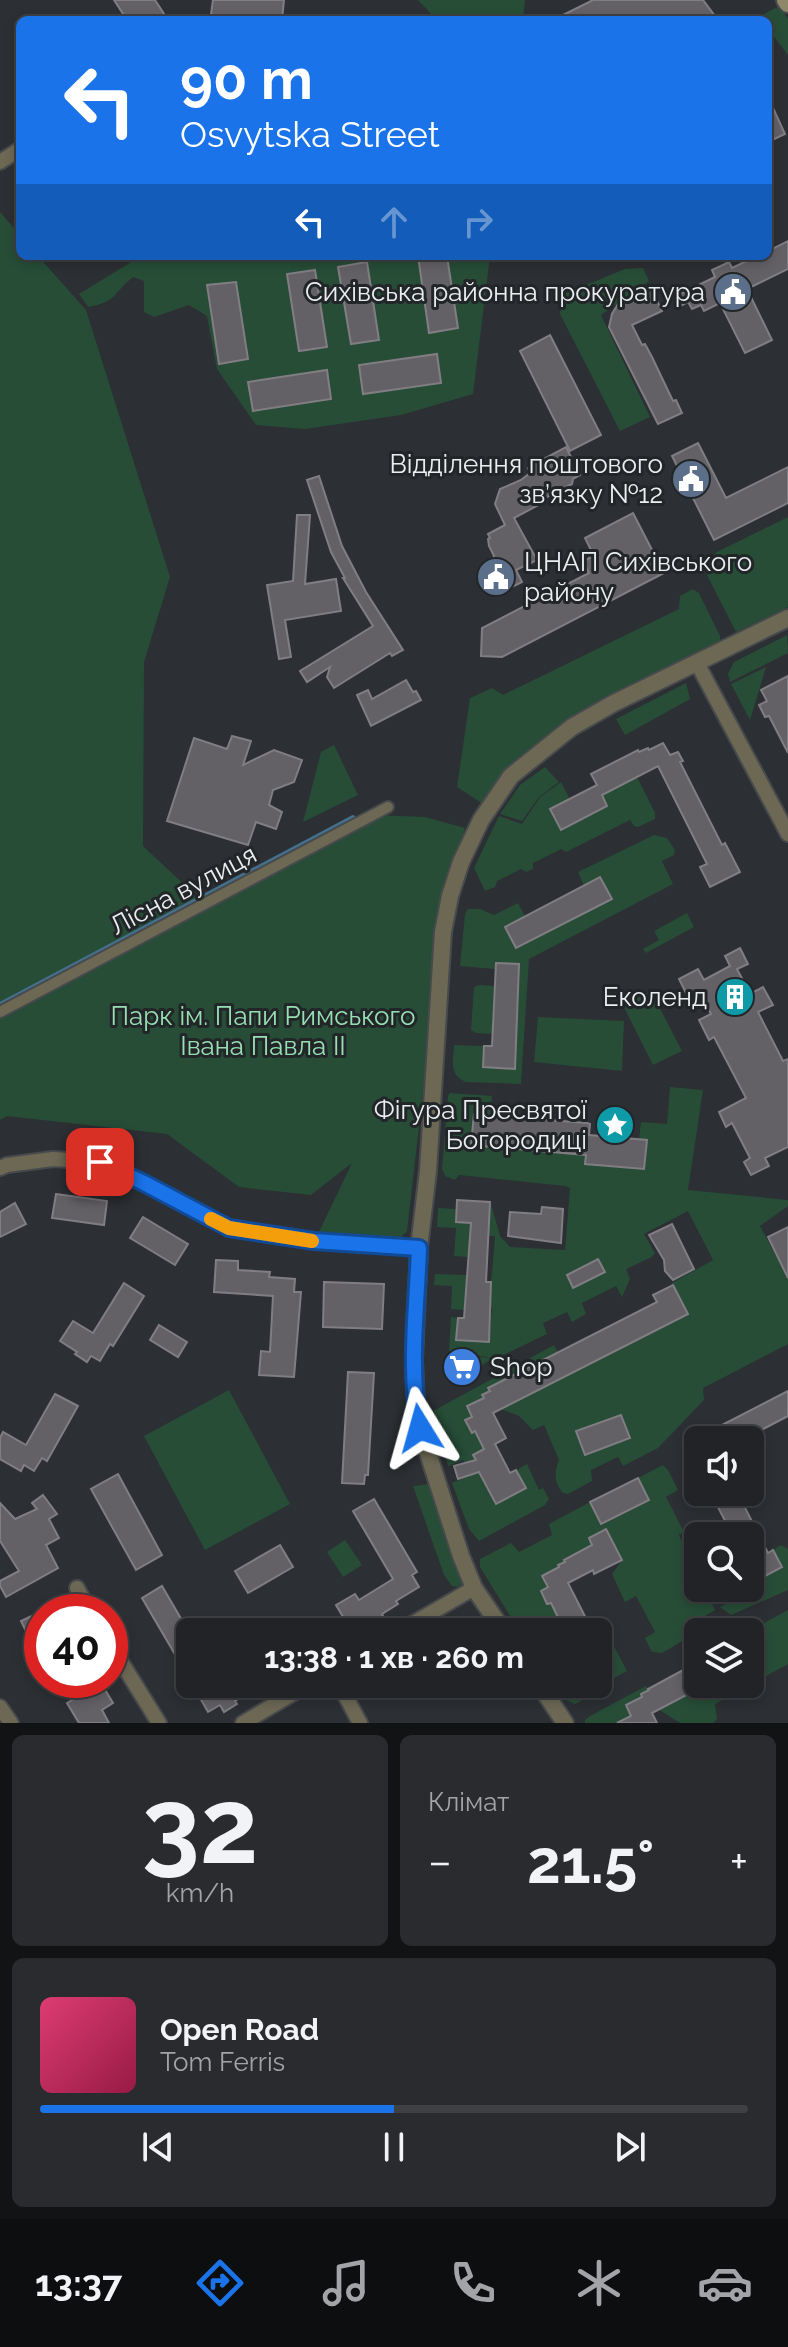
<!DOCTYPE html>
<html lang="uk">
<meta charset="utf-8">
<style>
:root{--surface:#212326;--page:#292b2e;--text:#f1f3f6;--muted:#a2a4a7;--line:#3e4043;--accent:#1a73e8}
body{margin:0;font-family:Raleway,sans-serif;background:var(--page);color:var(--text);height:100vh;display:flex;flex-direction:column;font-size:30px;white-space:nowrap}
*{box-sizing:border-box;margin:0}
p{font-size:26px;color:var(--muted)}
.icon{flex:none;width:44px;height:44px;fill:none;stroke:currentColor;stroke-width:2;stroke-linecap:round;stroke-linejoin:round}
.map{position:relative;height:1723px;overflow:hidden}
.sheet{display:flex;flex-direction:column;gap:12px;padding:12px;background:#121315;flex:1}
.sheet>*{flex:none}
.hud{position:absolute;left:16px;top:16px;width:756px;height:244px;border-radius:12px;box-shadow:0 4px 12px #0003,0 0 0 2px var(--line);background:#1a73e8;color:#fff;overflow:hidden}
.fabs{position:absolute;left:684px;top:1426px;display:grid;gap:16px}
.fabs a{display:grid;place-items:center;width:80px;height:80px;border-radius:12px;background:var(--surface);box-shadow:0 4px 12px #0003,0 0 0 2px var(--line);font-size:40px}
.speed{position:absolute;left:24px;top:1594px;display:flex;gap:16px;font-size:40px;font-weight:700;text-align:center}
.speed>*{display:grid;place-content:center;width:104px;height:104px;border-radius:50%;background:var(--surface);box-shadow:0 4px 12px #0003,0 0 0 2px var(--line);line-height:1}
.speed .limit{border:12px solid #d22;background:#fff;color:#111}
.pin{position:absolute;display:grid;place-items:center;width:68px;height:68px;color:#fff;margin:-34px;border-radius:16px;box-shadow:0 4px 12px #0006}
.me{position:absolute;width:88px;margin:-44px;rotate:352deg;stroke-linejoin:round;filter:drop-shadow(0 0 6px #0008)}
.turn{display:flex;align-items:center;gap:28px;height:168px;padding:0 32px;font-size:36px}
.turn .icon{width:104px;height:104px;stroke-width:2.5}
.turn b{display:block;font-size:56px;line-height:68px}
.lanes{display:flex;align-items:center;height:76px;padding:0 32px;background:#0003;justify-content:center;gap:40px;direction:ltr}
.lanes .off{opacity:.35}
.big{font-size:60px;font-weight:700;line-height:1.1}
.sheet .tile{flex:1;display:flex;flex-direction:column;justify-content:center;gap:12px;min-width:0;padding:0 28px;border-radius:12px;background:var(--page)}
.sheet .dial{align-items:center;gap:0}
.dial b{font-size:104px;line-height:1}
.song{display:flex;align-items:center;gap:24px}
.cover{width:96px;height:96px;border-radius:12px;background:linear-gradient(135deg,hsl(340 70% 55%),hsl(340 70% 35%))}
.played{height:8px;border-radius:4px;background:linear-gradient(90deg,var(--accent) 50%,var(--line) 50%)}
.keys{display:flex;justify-content:space-around;direction:ltr}
.heat{display:flex;justify-content:space-between;align-items:center;font-size:44px;direction:ltr}
.sheet .tiles{flex:1;display:grid;gap:12px;grid-template-columns:1fr 1fr}
.tile:last-child{grid-column:span 2}
.trip{position:absolute;left:176px;top:1618px;width:436px;height:80px;border-radius:12px;background:var(--surface);box-shadow:0 4px 12px #0003,0 0 0 2px var(--line);font-weight:700;line-height:80px;text-align:center}
.dock{display:flex;height:128px;justify-content:space-around;align-items:center;background:#0d0e0f;color:var(--muted)}
.dock .icon{width:56px;height:56px}
.dock .on{color:var(--accent)}
.dock b{font-size:36px;color:var(--text)}
.map>svg:first-child{display:block}
.green{fill:#274d37}
.lines{fill:none;stroke-linecap:round;stroke-linejoin:round}
.stream{stroke:#446f8d;stroke-width:4}
.building{fill:#636166;stroke:#807d83;stroke-width:2}
.pedestrian-casing{stroke:#474a4d;stroke-width:14}
.minor-casing{stroke:#474a4d;stroke-width:18}
.tertiary-casing{stroke:#474a4d;stroke-width:20}
.secondary-casing{stroke:#474a4d;stroke-width:22}
.pedestrian{stroke:#6c6854;stroke-width:10}
.minor{stroke:#6c6854;stroke-width:14}
.tertiary{stroke:#6c6854;stroke-width:16}
.secondary{stroke:#8f8868;stroke-width:18}
.route-casing{stroke:#114b97;stroke-width:20}
.route{stroke:#1a73e8;stroke-width:14}
.slow{stroke:#f59e0b;stroke-width:14}
.labels{text-anchor:middle;dominant-baseline:central;stroke-width:6;stroke-linejoin:round;paint-order:stroke}
.poi-label{font-size:26px;fill:#ebeef0;stroke:#222629;text-anchor:end}
.street-label{font-size:26px;fill:#ebeef0;stroke:#222629}
.park-label{font-size:26px;fill:#95dfb1;stroke:#222629}
</style>
<div class="map">
<svg width="788" height="1723" viewBox="0 0 788 1723">
<rect width="100%" height="100%" fill="#2c2f33"/>
<g class="green">
<polygon points="418,0 525,0 523,20 437,20"/>
<polygon points="779,6 788,19 788,55 768,29 768,20 761,20 759,17"/>
<polygon points="0,212 20,235 20,256 38,256 86,310 170,577 144,662 143,846 206,905 377,815 425,817 465,828 445,901 407,1231 397,1241 318,1234 352,1163 311,1195 239,1187 167,1134 7,1116 0,1120"/>
<path d="M141 256H490L473 394 401 415 305 429 256 425 217 369 207 316 189 305 154 317 144 312V281L133 277C113 293 117 302 88 307L79 294Z"/>
<polygon points="643,268 649,281 601,315 650,417 620,431 560,314 564,294 625,269"/>
<polygon points="788,517 788,607 736,632 707,575 722,568 715,553"/>
<polygon points="693,589 699,593 720,636 720,642 718,646 611,698 483,804 457,787 470,698 492,688 503,695 679,609 680,596"/>
<polygon points="787,635 788,653 730,682 728,674 734,662"/>
<polygon points="766,667 750,720 731,684"/>
<polygon points="686,683 690,699 625,735 616,719"/>
<polygon points="334,745 358,795 303,822 321,752"/>
<polygon points="545,767 559,782 539,797 522,821 500,814 520,785"/>
<polygon points="637,777 655,813 655,819 638,827 634,826 630,820 566,852 561,849 533,863 533,869 526,872 521,869 497,881 495,887 485,891 474,868 499,816 522,824 540,797 561,782 570,799 550,809 561,830 607,807 602,795"/>
<path d="M654 835 667 838 675 850 674 855 662 861 673 884 529 959 521 1084 466 1082C449 1075 453 1062 454 1045L484 1046 483 1067 515 1068 519 964 496 963 495 969 460 966 465 914 468 909H480L494 915 518 903 525 916 505 927 517 948 611 899 600 878 584 886 578 872Z"/>
<polygon points="687,913 694,927 646,953 643,949 659,940 654,931"/>
<polygon points="480,985 494,986 492,1034 476,1033 471,1030 474,987"/>
<polygon points="651,991 682,1051 653,1065 623,1005"/>
<polygon points="538,1017 624,1021 622,1071 534,1062"/>
<path d="M670 1087 703 1090 688 1190 788 1200V1206L760 1226 788 1278V1344L703 1388 704 1400 658 1448 623 1466 618 1457 591 1470 592 1481 568 1494 563 1493C554 1484 554 1471 559 1460L544 1425 533 1430 519 1416 501 1409 687 1314 672 1283 713 1260 688 1211 644 1234 655 1253 652 1257 626 1269 630 1279 622 1297 616 1286 582 1303 586 1314 572 1322 567 1312 543 1323 547 1334 497 1358H494L467 1374 468 1361 477 1357 492 1358 449 1351 451 1317 458 1318 456 1340 489 1342 492 1308 489 1307 495 1236 470 1235 468 1257 454 1256 456 1228 437 1227 438 1208 456 1209V1222L488 1224 490 1200 500 1236 510 1247 565 1250 570 1188 565 1186 459 1175 455 1180 445 1176 442 1169 448 1096 450 1093 492 1096 491 1115 474 1114 471 1144 586 1155 585 1163 644 1169 647 1141 639 1140 641 1122 667 1124Z"/>
<polygon points="435,1274 467,1275 465,1310 451,1309 452,1286 434,1285"/>
<polygon points="554,1345 558,1352 489,1388 490,1391 483,1395 484,1398 467,1406 471,1417 465,1420 472,1433 475,1432 484,1449 473,1455 495,1504 526,1488 517,1470 527,1464 539,1490 543,1488 549,1499 545,1505 479,1541 469,1529 452,1483 469,1476 463,1460 448,1466 433,1411"/>
<polygon points="229,1390 290,1504 205,1550 144,1436"/>
<polygon points="663,1465 668,1470 678,1490 666,1497 684,1532 679,1535 698,1575 698,1588 704,1588 715,1610 685,1628 686,1639 662,1653 652,1652 645,1638 655,1632 636,1596 625,1602 612,1574 622,1560 592,1545 564,1559 565,1562 559,1565 559,1567 542,1576 548,1587 541,1591 547,1604 551,1603 565,1632 520,1632 480,1567 480,1559 511,1543 519,1552 552,1535 549,1524 590,1502 602,1524 608,1521 607,1517 618,1511 621,1515 632,1509 631,1505 649,1499 638,1478"/>
<path d="M430 1484 464 1578C462 1585 460 1588 452 1586L444 1575 413 1486Z"/>
<polygon points="345,1540 362,1565 343,1577 327,1552"/>
<polygon points="781,1545 788,1549 788,1590 731,1615 720,1607 741,1597 738,1588 750,1588 750,1574 754,1582 782,1568 773,1550"/>
<polygon points="788,1610 788,1664 715,1704 717,1719 713,1723 680,1723 658,1709 708,1684 750,1684 750,1662 753,1660 750,1654 750,1632 747,1632"/>
<polygon points="606,1631 627,1671 579,1697 581,1701 575,1704 563,1699 553,1684 598,1684 598,1660 612,1653 602,1633"/>
<polygon points="646,1686 649,1690 642,1697 626,1705 631,1716 625,1719 627,1723 585,1723 585,1720 590,1716"/>
</g>
<g class="lines">
<polyline class="stream" points="0,1004 353,817"/>
</g>
<g class="building">
<polygon points="114,0 155,0 168,20 127,20"/>
<polygon points="213,0 284,0 282,20 214,20 214,15 211,14"/>
<polygon points="593,0 703,0 718,20 553,20"/>
<polygon points="768,97 785,134 768,142"/>
<polygon points="788,241 788,269 747,289 772,340 745,353 720,303 704,311 701,305 692,309 688,302 680,306 676,296 715,277 712,270 729,262 732,268 757,256 768,256 768,251"/>
<polygon points="418,256 447,256 458,328 429,333"/>
<polygon points="367,262 379,340 351,344 338,267"/>
<polygon points="315,270 327,347 299,351 287,274"/>
<polygon points="236,282 248,359 219,364 207,285"/>
<polygon points="651,288 662,311 632,325 642,345 645,344 652,357 673,401 676,400 682,413 658,424 609,327 612,314 618,304"/>
<polygon points="550,335 601,435 570,451 520,351"/>
<polygon points="437,354 441,383 363,394 359,365"/>
<polygon points="327,370 331,399 253,411 248,382"/>
<polygon points="698,443 726,498 788,467 788,503 714,540 672,456"/>
<polygon points="566,447 580,475 573,479 572,484 545,498 546,501 514,518 537,560 516,570 522,582 498,594 488,575 494,556 489,546 488,539 490,538 488,534 505,525 495,504 500,489 521,480 530,473 528,468 532,465"/>
<polygon points="319,476 342,546 366,592 403,650 392,656 390,653 334,688 327,677 330,667 307,682 300,671 373,626 343,578 345,578 331,552 307,480"/>
<polygon points="633,513 664,573 502,657 481,656 482,628 589,573 583,561 590,558 587,552 591,550 585,538"/>
<polygon points="297,515 310,515 305,584 336,579 341,611 285,620 291,657 279,659 267,585 293,581"/>
<polygon points="788,676 788,753 769,716 765,717 759,705 767,701 761,690"/>
<polygon points="406,680 413,692 416,691 421,700 371,726 357,695 368,690 372,699"/>
<polygon points="232,736 251,741 243,765 274,750 302,760 294,782 273,790 269,805 282,812 276,829 256,822 248,845 167,821 194,738 227,749"/>
<polygon points="663,743 670,755 678,752 683,761 680,762 722,845 725,843 740,872 710,887 700,867 707,864 658,766 602,795 607,806 561,830 550,809 597,785 591,774 638,750 639,752 648,748 649,750"/>
<polygon points="600,877 612,899 516,948 505,927"/>
<polygon points="740,948 748,964 737,969 750,994 763,987 773,1005 758,1012 783,1061 788,1059 788,1147 765,1158 769,1166 751,1175 744,1162 750,1158 732,1123 726,1127 719,1112 746,1098 714,1037 709,1040 699,1020 711,1014 700,994 689,999 679,979 698,969 704,980 730,966 725,956"/>
<polygon points="496,963 519,964 515,1069 483,1067 484,1046 492,1046"/>
<polygon points="474,1114 587,1123 590,1124 589,1135 647,1140 644,1169 585,1164 586,1155 471,1145"/>
<polygon points="56,1194 107,1201 104,1225 52,1218"/>
<polygon points="457,1200 490,1202 486,1282 491,1282 489,1342 456,1340 458,1318 464,1318 471,1223 456,1222"/>
<polygon points="15,1203 26,1224 0,1237 0,1212"/>
<polygon points="542,1207 563,1209 561,1243 508,1236 510,1212 541,1214"/>
<polygon points="143,1217 188,1244 175,1265 130,1238"/>
<polygon points="672,1224 694,1269 673,1280 665,1271 664,1260 649,1235"/>
<polygon points="788,1227 788,1278 768,1237"/>
<polygon points="598,1259 605,1272 573,1288 567,1275"/>
<polygon points="216,1260 238,1261 238,1270 270,1272 269,1277 295,1279 294,1292 301,1292 294,1377 259,1375 261,1351 270,1352 273,1296 214,1292"/>
<polygon points="324,1282 384,1284 382,1329 323,1327"/>
<polygon points="124,1283 144,1296 113,1346 110,1344 100,1361 91,1356 87,1362 75,1354 77,1352 60,1341 73,1321 93,1333"/>
<polygon points="673,1285 688,1314 493,1413 506,1438 495,1444 510,1473 516,1470 526,1488 496,1504 479,1472 458,1479 454,1466 476,1460 473,1455 484,1449 475,1431 472,1433 465,1420 472,1417 467,1406 484,1398 482,1395 490,1391 488,1388 657,1302 653,1295"/>
<polygon points="159,1325 187,1342 178,1357 150,1340"/>
<polygon points="348,1372 374,1373 368,1475 365,1475 364,1484 342,1483"/>
<polygon points="788,1391 788,1416 767,1427 742,1440 693,1440"/>
<polygon points="55,1394 78,1406 47,1461 42,1458 34,1471 24,1465 21,1471 0,1459 0,1438 3,1432 26,1445"/>
<polygon points="621,1415 630,1438 585,1455 576,1431"/>
<polygon points="118,1474 162,1555 136,1570 91,1489"/>
<polygon points="638,1478 649,1500 601,1524 590,1502"/>
<polygon points="710,1492 737,1492 768,1553 773,1550 782,1567 754,1582 750,1574 750,1536 733,1536"/>
<polygon points="43,1495 57,1514 49,1519 59,1538 46,1545 58,1568 6,1597 0,1586 0,1581 19,1571 0,1541 0,1503 15,1519 37,1509 32,1503"/>
<polygon points="374,1499 417,1572 412,1575 419,1587 396,1601 398,1604 382,1614 383,1616 357,1632 352,1632 336,1605 355,1594 359,1600 393,1579 353,1511"/>
<polygon points="606,1529 622,1560 594,1574 593,1570 568,1583 593,1632 565,1632 551,1603 547,1604 541,1591 548,1587 542,1576 559,1567 558,1565 565,1562 564,1560 592,1545 589,1538"/>
<polygon points="280,1545 293,1567 248,1593 235,1571"/>
<polygon points="162,1586 190,1634 190,1680 142,1598"/>
<polygon points="42,1611 42,1637 31,1642 21,1621"/>
<polygon points="698,1662 698,1689 652,1713 657,1723 617,1723 631,1716 626,1705 642,1697 641,1694 649,1690 648,1689"/>
<polygon points="101,1683 113,1703 102,1710 109,1723 79,1723 67,1703"/>
<polygon points="192,1684 264,1684 235,1701 237,1704 224,1712 220,1705 208,1712"/>
</g>
<g class="lines">
<g class="pedestrian-casing">
<polyline id="pedestrian" points="0,1012 388,807"/>
</g>
<g class="minor-casing">
<g id="minor">
<polyline points="0,162 20,149"/>
<polyline points="697,663 788,834"/>
<polyline points="0,1168 7,1165 53,1159 100,1162 144,1183 229,1228 314,1241 419,1248"/>
<polyline points="77,1588 90,1612"/>
<polyline points="398,1632 474,1588"/>
<polyline points="110,1644 159,1723"/>
<polyline points="339,1684 360,1723"/>
<polyline points="0,1707 11,1723"/>
<polyline points="243,1723 309,1684"/>
</g>
</g>
<g class="tertiary-casing">
<g id="tertiary">
<polyline points="504,1632 474,1588 461,1556 420,1428 416,1406 414,1360 419,1248 428,1171 443,932 450,896 461,862 481,820 511,776 572,727 614,703 788,618"/>
<polyline points="539,1684 565,1723"/>
</g>
</g>
<g class="secondary-casing">
<polyline id="secondary" points="786,0 788,3"/>
</g>
<use href="#pedestrian" class="pedestrian"/>
<use href="#minor" class="minor"/>
<use href="#tertiary" class="tertiary"/>
<use href="#secondary" class="secondary"/>
</g>
<g class="lines">
<g class="route-casing">
<path id="route" d="M100 1162 144 1183 229 1228 314 1241 419 1248C417 1308 408 1369 420 1428"/>
</g>
<use href="#route" class="route"/>
<polyline class="slow" points="211,1219 229,1228 312,1241"/>
</g>
<defs>
<g id="civic-disc" transform="scale(2)"><circle r="9.5" fill="#5c6f8a" stroke="#222629"/><path d="M-.6-6.5H3V-4.5H.6V-3L4-1V1h2V6H-6V1h2V-1L-.6-3ZM-1.2 2.5V6h2.4V2.5Z" fill="#fff"/></g>
<g id="building-disc" transform="scale(2)"><circle r="9.5" fill="#0f9aa8" stroke="#222629"/><path d="M-4-6H4V6H1V3H-1V6H-4ZM-2.5-4.3h1.7v1.8h-1.7ZM.8-4.3h1.7v1.8H.8ZM-2.5-1h1.7V.8h-1.7ZM.8-1h1.7V.8H.8Z" fill="#fff"/></g>
<g id="sight-disc" transform="scale(2)"><circle r="9.5" fill="#0f9aa8" stroke="#222629"/><path d="M0-6L1.8-2.2L6-1.7L2.9 1.2L3.7 5.4L0 3.3L-3.7 5.4L-2.9 1.2L-6-1.7L-1.8-2.2Z" fill="#fff"/></g>
<g id="supermarket-disc" transform="scale(2)"><circle r="9.5" fill="#3f7fe0" stroke="#222629"/><path d="M-6-5.5h2.5l.6 2H6L4.5 2H-2.5L-4.4-4H-6ZM-1.5 3.2a1.3 1.3 0 1 0 .1 0ZM3 3.2a1.3 1.3 0 1 0 .1 0Z" fill="#fff"/></g>
</defs>
<g fill-rule="evenodd">
<use href="#civic-disc" x="733" y="292"/>
<use href="#civic-disc" x="691" y="479"/>
<use href="#civic-disc" x="496" y="577"/>
<use href="#building-disc" x="735" y="997"/>
<use href="#sight-disc" x="615" y="1125"/>
<use href="#supermarket-disc" x="462" y="1367"/>
</g>
<g class="labels">
<g class="poi-label">
<text x="705" y="292">Сихівська районна прокуратура</text>
<text x="663" y="464">Відділення поштового<tspan x="663" dy="30">зв’язку №12</tspan></text>
<text x="524" y="562" text-anchor="start">ЦНАП Сихівського<tspan x="524" dy="30">району</tspan></text>
<text x="707" y="997">Еколенд</text>
<text x="587" y="1110">Фігура Пресвятої<tspan x="587" dy="30">Богородиці</tspan></text>
<text x="490" y="1367" text-anchor="start">Shop</text>
</g>
<g class="street-label">
<text transform="translate(183 890) rotate(-28)">Лісна вулиця</text>
</g>
<g class="park-label">
<text x="263" y="1016">Парк ім. Папи Римського<tspan x="263" dy="30">Івана Павла ІІ</tspan></text>
</g>
</g>
</svg>
<div class="fabs">
<a><svg class="icon" aria-label="sound" viewBox="0 0 24 24"><path d="M4 9h4l5-4v14l-5-4H4zM17 9q2 3 0 6"/></svg></a>
<a><svg class="icon" aria-label="search" viewBox="0 0 24 24"><circle cx="10" cy="10" r="6"/><path d="M15 15l6 6"/></svg></a>
<a><svg class="icon" aria-label="layers" viewBox="0 0 24 24"><path d="M12 4l9 5-9 5-9-5zM3 14l9 5 9-5"/></svg></a>
</div>
<div class="speed"><div class="limit">40</div></div>
<div class="pin" style="left:100px;top:1162px;background:#d93025"><svg class="icon" aria-label="arrive" viewBox="0 0 24 24"><path d="M6 21V4h12l-3 4 3 4H6"/></svg></div>
<svg class="me" style="left:420px;top:1428px" viewBox="-20 -20 40 40"><path d="M0-17L14 15 0 8-14 15z" fill="#1a73e8" stroke="#fff" stroke-width="4"/></svg>
<div class="trip">13:38 · 1 хв · 260 m</div>
<div class="hud">
<div class="turn"><svg class="icon" aria-label="left" viewBox="0 0 24 24"><path d="M17 20v-9H6M10 6l-5 5 5 5"/></svg><div><b>90 m</b>Osvytska Street</div></div>
<div class="lanes"><svg class="icon" aria-label="left" viewBox="0 0 24 24"><path d="M17 20v-9H6M10 6l-5 5 5 5"/></svg><svg class="icon off" aria-label="ahead" viewBox="0 0 24 24"><path d="M12 20V5M6 11l6-6 6 6"/></svg><svg class="icon off" aria-label="right" viewBox="0 0 24 24"><path d="M7 20v-9h11M14 6l5 5-5 5"/></svg></div>
</div>
</div>
<section class="sheet">
<div class="tiles">
<div class="tile dial"><b>32</b><p>km/h</p></div>
<div class="tile"><p>Клімат</p>
<div class="heat"><a>−</a><b class="big">21.5°</b><a>+</a></div>
</div>
<div class="tile">
<div class="song"><i class="cover"></i><div><b>Open Road</b><p>Tom Ferris</p></div></div>
<div class="played"></div>
<div class="keys"><svg class="icon" aria-label="previous" viewBox="0 0 24 24"><path d="M18 5L8 12l10 7zM5 5v14"/></svg><svg class="icon" aria-label="pause" viewBox="0 0 24 24"><path d="M8 5v14M16 5v14"/></svg><svg class="icon" aria-label="next" viewBox="0 0 24 24"><path d="M6 5l10 7-10 7zM19 5v14"/></svg></div>
</div>
</div>
</section>
<nav class="dock">
<b>13:37</b>
<svg class="icon on" aria-label="directions" viewBox="0 0 24 24"><path d="M12 3l9 9-9 9-9-9zM9 14v-3h6M13 9l2 2-2 2"/></svg>
<svg class="icon" aria-label="music" viewBox="0 0 24 24"><path d="M9 18V5l10-2v13"/><circle cx="6" cy="18" r="3"/><circle cx="16" cy="16" r="3"/></svg>
<svg class="icon" aria-label="phone" viewBox="0 0 24 24"><path d="M5 4h4l2 5-3 2q2 4 5 5l2-3 5 2v4C11 20 4 13 5 4z"/></svg>
<svg class="icon" aria-label="climate" viewBox="0 0 24 24"><path d="M12 3v18M4 7l16 10M4 17L20 7"/></svg>
<svg class="icon" aria-label="car" viewBox="0 0 24 24"><path d="M5 17H2v-5l4-1 3-4h7l3 4 3 1v5h-3M9 17h6M6 11h13"/><circle cx="7" cy="17" r="2"/><circle cx="17" cy="17" r="2"/></svg>
</nav>
